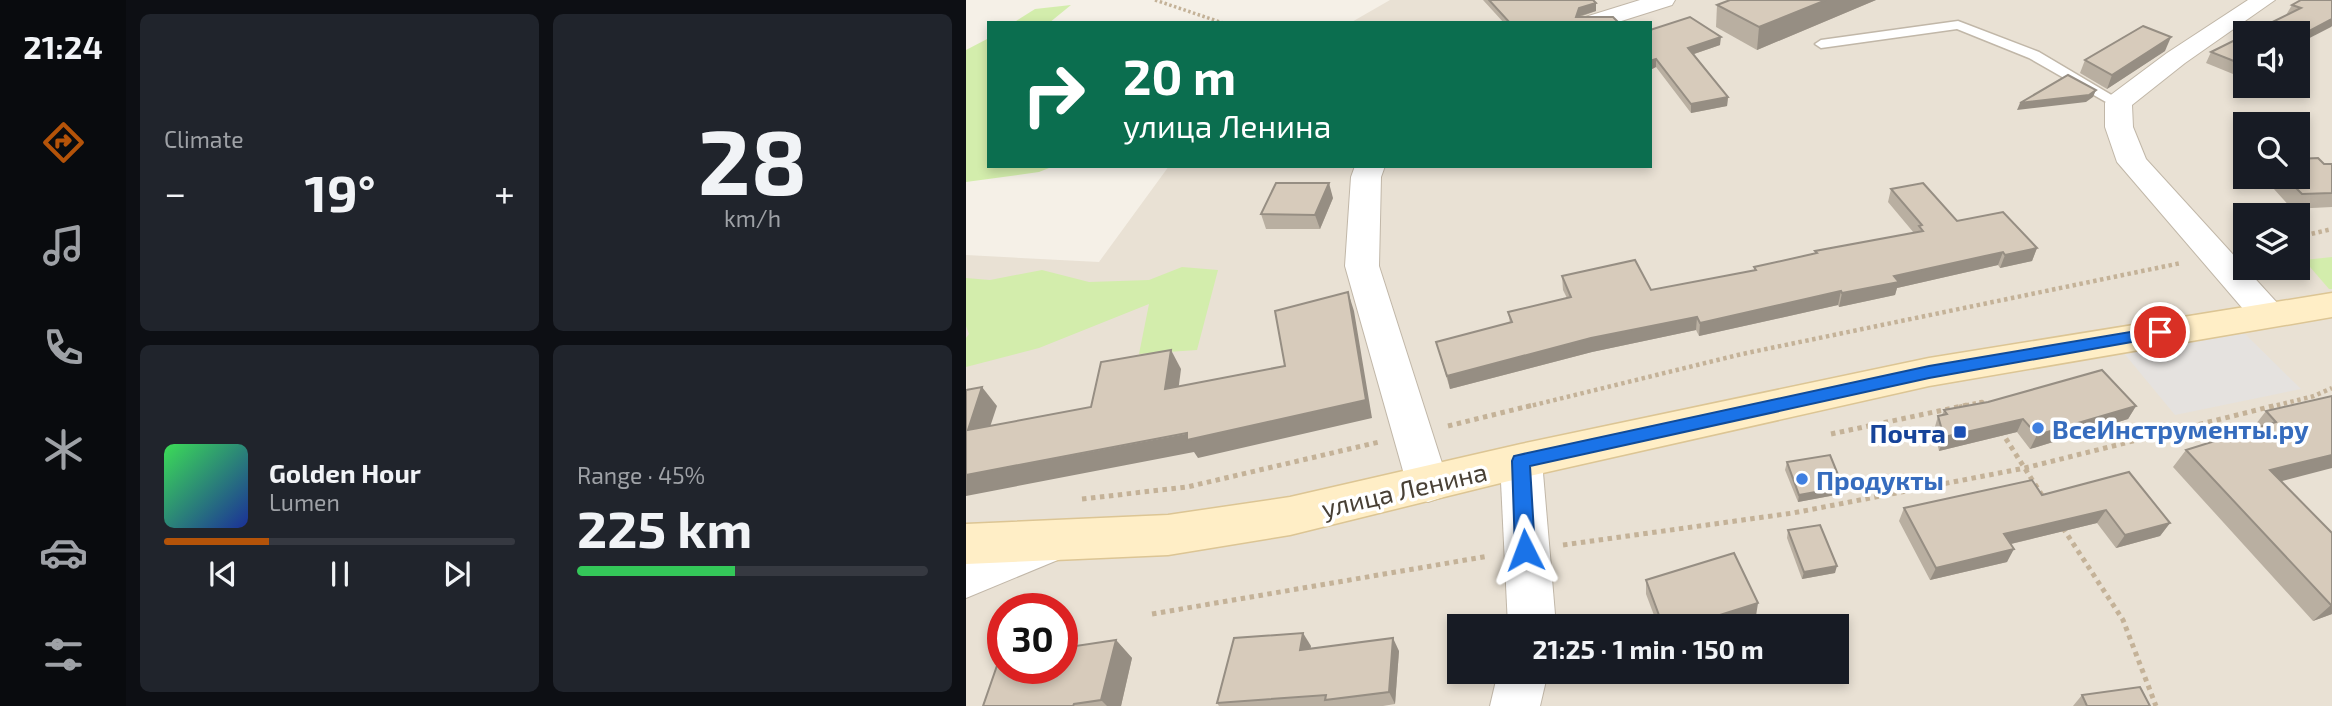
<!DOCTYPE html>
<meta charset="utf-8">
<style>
:root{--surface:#171b24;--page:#20242c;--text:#f1f3f6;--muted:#9ea1a6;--line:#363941;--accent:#b45309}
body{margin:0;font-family:"Exo 2",sans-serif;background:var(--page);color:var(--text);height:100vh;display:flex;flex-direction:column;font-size:26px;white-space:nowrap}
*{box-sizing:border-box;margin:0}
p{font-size:23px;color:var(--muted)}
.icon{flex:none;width:38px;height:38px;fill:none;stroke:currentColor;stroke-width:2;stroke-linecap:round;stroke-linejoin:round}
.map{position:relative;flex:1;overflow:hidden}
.side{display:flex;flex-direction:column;gap:14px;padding:14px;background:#0d0f14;width:840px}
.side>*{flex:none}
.top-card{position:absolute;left:21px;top:21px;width:665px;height:147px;border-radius:0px;box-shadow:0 4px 10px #0003;background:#0b6e4f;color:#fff;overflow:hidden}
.tools{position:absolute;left:1267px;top:21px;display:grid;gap:14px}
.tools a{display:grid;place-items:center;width:77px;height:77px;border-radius:0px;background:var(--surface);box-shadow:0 4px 10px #0003;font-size:35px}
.speed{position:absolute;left:21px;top:593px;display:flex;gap:14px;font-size:35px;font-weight:700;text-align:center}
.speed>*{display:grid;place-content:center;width:91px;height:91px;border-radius:50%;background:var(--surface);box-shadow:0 4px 10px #0003;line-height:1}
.speed .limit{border:10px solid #d22;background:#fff;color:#111}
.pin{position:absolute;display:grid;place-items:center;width:60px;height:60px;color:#fff;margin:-30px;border:4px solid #fff;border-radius:50%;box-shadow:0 2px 7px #0007}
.me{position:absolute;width:77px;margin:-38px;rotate:357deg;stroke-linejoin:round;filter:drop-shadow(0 0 5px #0008)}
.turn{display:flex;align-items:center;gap:24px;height:147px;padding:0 21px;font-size:32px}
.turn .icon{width:91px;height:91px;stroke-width:2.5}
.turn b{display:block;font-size:49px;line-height:60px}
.big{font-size:52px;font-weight:700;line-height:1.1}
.side .widget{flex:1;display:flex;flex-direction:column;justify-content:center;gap:10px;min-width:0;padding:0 24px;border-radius:10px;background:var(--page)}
.side .dial{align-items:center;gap:0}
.dial b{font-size:91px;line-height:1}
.song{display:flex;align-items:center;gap:21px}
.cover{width:84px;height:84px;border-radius:10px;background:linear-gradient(135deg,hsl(130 70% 55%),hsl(230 70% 35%))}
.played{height:7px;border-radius:4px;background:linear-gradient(90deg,var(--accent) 30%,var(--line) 30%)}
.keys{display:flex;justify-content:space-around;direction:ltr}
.heat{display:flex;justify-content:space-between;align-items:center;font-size:38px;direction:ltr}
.charge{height:10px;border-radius:5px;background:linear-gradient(90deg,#34c759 45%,var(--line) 0)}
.side .tiles{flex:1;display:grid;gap:14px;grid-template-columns:repeat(2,1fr)}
.trip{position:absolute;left:481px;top:614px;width:402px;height:70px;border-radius:0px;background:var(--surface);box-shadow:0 4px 10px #0003;font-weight:700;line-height:70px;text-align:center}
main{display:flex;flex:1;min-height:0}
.dock{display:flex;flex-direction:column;width:126px;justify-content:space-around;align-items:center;background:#090b0e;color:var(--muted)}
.dock .icon{width:49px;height:49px}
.dock .current{color:var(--accent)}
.dock b{font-size:32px;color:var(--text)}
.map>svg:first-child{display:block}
.residential{fill:#e9e1d4;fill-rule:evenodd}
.green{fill:#d3edac}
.parking{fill:#e5e2df}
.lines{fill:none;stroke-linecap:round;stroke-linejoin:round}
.service-casing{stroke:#c1b7a8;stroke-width:3}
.minor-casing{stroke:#c1b7a8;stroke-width:2}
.secondary-casing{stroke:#dcc594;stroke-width:3}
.path-far2{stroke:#c4b298;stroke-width:3.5;stroke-dasharray:2.5 2.5;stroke-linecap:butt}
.path-far1{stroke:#c4b298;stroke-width:4.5;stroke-dasharray:3.5 3.5;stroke-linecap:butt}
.path{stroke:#c4b298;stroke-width:5;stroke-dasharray:4.5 4.5;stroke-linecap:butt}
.service{fill:#fff;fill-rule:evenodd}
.minor{fill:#fff;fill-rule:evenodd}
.secondary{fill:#ffeec6;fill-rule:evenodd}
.wall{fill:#b9afa1}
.shaded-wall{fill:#968e83}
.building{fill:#d7cbbb;stroke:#968e83;stroke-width:2}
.route{fill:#1a73e8;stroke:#114b97;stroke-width:2}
.shop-dot{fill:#3f7fe0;stroke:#fff;stroke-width:2.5}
.transit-dot{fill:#1a4fb4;stroke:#fff;stroke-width:2.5}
.labels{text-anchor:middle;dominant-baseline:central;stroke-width:7;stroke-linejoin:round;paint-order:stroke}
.shop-label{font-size:26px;font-weight:bold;fill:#366cbe;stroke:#fff;text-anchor:start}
.transit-label{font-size:26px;font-weight:bold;fill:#164399;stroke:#fff;text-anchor:end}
.street-label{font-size:26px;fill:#484035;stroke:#fff}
</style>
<main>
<nav class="dock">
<b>21:24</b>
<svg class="icon current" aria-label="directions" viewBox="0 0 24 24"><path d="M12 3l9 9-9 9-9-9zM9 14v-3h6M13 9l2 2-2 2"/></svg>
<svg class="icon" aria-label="music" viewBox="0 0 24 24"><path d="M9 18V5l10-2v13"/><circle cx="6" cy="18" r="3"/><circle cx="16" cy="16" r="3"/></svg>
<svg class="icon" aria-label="phone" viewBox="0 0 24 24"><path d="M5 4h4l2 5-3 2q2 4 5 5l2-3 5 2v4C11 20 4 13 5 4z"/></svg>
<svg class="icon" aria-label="climate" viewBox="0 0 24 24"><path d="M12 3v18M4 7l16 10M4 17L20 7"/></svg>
<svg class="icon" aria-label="car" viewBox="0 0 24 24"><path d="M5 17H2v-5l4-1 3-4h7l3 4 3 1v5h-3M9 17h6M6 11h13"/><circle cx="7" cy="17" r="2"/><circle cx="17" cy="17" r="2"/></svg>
<svg class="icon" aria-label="filters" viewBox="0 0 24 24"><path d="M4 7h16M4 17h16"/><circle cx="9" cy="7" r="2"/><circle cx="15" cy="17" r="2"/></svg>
</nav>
<section class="side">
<div class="tiles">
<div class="widget"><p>Climate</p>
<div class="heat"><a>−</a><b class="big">19°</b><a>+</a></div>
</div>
<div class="widget dial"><b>28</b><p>km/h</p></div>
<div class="widget">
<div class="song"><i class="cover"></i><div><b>Golden Hour</b><p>Lumen</p></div></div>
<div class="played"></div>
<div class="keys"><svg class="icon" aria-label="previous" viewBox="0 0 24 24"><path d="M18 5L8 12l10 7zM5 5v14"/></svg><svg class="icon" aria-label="pause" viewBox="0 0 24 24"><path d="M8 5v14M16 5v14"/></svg><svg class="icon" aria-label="next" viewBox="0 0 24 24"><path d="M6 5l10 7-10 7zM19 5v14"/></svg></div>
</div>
<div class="widget"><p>Range · 45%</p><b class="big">225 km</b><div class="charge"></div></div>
</div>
</section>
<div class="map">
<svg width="1366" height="706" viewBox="0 0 1366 706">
<rect width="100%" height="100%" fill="#f5f0e7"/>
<path class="residential" d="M424 0H1366V706H0V255L133 262 203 166H684V23H384ZM1279 33H1332V86H1279ZM1279 124H1332V177H1279ZM1279 215H1332V268H1279ZM37 609H96V668H37ZM494 626H872V672H494Z"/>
<g class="green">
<polygon points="105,5 83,23 47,23 69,9"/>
<polygon points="23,38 23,166 88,166 73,172 0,182 0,50"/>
<polygon points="1366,257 1366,289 1363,289 1338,260"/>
<polygon points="216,267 252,270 231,350 173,354 183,304 73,348 0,367 0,338 3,334 0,326 0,278 24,280 76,270 123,282 183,280"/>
</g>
<polygon class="parking" points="1265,320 1335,389 1209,415 1147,340"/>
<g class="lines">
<g class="service-casing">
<polygon id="service" points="992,21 1073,52 1159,103 1157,106 1147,106 1063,58 991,29 855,48 849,44 855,40"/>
</g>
<g class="minor-casing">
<g id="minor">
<polygon points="674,0 709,0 706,5 649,23 612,23 616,18"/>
<polygon points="1282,0 1309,0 1219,63 1166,105 1167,127 1180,159 1314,306 1320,315 1314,324 1302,327 1290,324 1151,162 1139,127 1139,103 1142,97 1201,53"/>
<polygon points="389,166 419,166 415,177 413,266 483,485 477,497 462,502 447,497 441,485 379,266 385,177"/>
<polygon points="555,445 570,449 576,461 590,626 542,626 534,461 540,449"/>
<polygon points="83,524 99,529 105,543 99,557 0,598 0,557"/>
<polygon points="532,672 582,672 574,706 524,706"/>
</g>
</g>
<g class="secondary-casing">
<polygon id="secondary" points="1366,293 1366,317 963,386 555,478 324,535 202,555 0,564 0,524 202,515 324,497 555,444 963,358"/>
</g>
<polyline class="path-far2" points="189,0 257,23"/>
<g class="path-far1">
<polyline points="1332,237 1366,229"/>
<polyline points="560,407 776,354 1215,263"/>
<polyline points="993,407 1016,402 1018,406"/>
<polyline points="1304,407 1348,396 1366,388"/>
</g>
<g class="path">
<polyline points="482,426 567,405"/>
<polyline points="1035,431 1079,500"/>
<polyline points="865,434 1001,405"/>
<polyline points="116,499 221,487 413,442"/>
<polyline points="1097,528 1157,620 1190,706"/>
<polyline points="597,545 827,513 1059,468 1311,405"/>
<polyline points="186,614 523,556"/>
</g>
<use href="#service" class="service"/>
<use href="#minor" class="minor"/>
<use href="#secondary" class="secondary"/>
</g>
<g class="wall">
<polygon points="517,0 627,0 630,3 630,11 614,17 653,23 538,23"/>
<polygon points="764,0 910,0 791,50 750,27 751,5"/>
<polygon points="1366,0 1321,15 1320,15 1326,5"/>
<polygon points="684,30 754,45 728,54 762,97 761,106 725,113 690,67 684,70"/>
<polygon points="1279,35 1279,72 1272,76 1240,63 1245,52"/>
<polygon points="1199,51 1141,89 1114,73 1119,60"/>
<polygon points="1366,164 1366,207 1326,209 1297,177 1332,177"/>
<polygon points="925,189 991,221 1071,248 1066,261 1034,268 1032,265 931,288 929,295 873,307 872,305 733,336 730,330 626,352 484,389 470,342 544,323 542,312 601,298 597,290 596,276 685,290 788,271 788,267 849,253 849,251 948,233 922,202"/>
<polygon points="367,198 354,229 300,229 295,214"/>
<polygon points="1366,396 1315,481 1366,533 1366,614 1347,621 1207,467 1220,450 1286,429 1300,411"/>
<polygon points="1170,406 1162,419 1064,449 1051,432 973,451 968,430 972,416 976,415 978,410"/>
<polygon points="821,462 875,494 832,502 819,470"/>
<polygon points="1076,495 1204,523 1194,536 1150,548 1131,523 1045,544 1041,562 964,580 933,521 938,508"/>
<polygon points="822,530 869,573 836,579 821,538"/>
<polygon points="680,580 790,616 758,626 692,626 680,594"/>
<polygon points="150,640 166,658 155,706 17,706"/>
<polygon points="345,646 344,649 433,651 429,704 417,706 253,706 251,703"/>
<polygon points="1116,695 1184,706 1107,706"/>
</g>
<g class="shaded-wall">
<polygon points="860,0 910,0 791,50 793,27"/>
<polygon points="630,3 630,11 614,16 610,17 613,8"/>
<polygon points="1366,19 1366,26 1365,27 1332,44 1332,37"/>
<polygon points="755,37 754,45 722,56 722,48"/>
<polygon points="1205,37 1199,51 1141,89 1146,75"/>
<polygon points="690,59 690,67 684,70 684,61"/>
<polygon points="1279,64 1279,72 1272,76 1278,65"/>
<polygon points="1130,90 1127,97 1120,102 1051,110 1054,103"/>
<polygon points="762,97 761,106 725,113 725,104"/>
<polygon points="363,183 367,198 354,229 349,215"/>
<polygon points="1071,248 1066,261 1034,268 1039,255"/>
<polygon points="1037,252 1032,265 931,288 929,295 873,307 876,293 928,276"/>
<polygon points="875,291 872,305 733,336 734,323"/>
<polygon points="382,292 388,311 406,418 232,458 228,452 0,496 0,475 400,400"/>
<polygon points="731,317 730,330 626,352 484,389 481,376 625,338"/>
<polygon points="205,350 215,369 210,408 199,389"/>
<polygon points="16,387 31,406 17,448 2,430"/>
<polygon points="1170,406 1162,419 1064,449 1071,435"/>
<polygon points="1057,419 1051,432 973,451 978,437"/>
<polygon points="1366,455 1366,468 1289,488 1304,470"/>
<polygon points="877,487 875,494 832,502 833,495"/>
<polygon points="1140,510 1131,523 1032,547 1038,534"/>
<polygon points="1204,523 1194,536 1150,548 1159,535"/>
<polygon points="1048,549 1041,562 964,580 970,568"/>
<polygon points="871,566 869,573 836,579 838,572"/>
<polygon points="792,603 790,616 758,626 719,626"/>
<polygon points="1366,605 1366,614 1347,621 1365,605"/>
<polygon points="337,633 345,646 341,663 334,650"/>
<polygon points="427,638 433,651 429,704 423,692"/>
<polygon points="150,640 166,658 155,706 141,706 135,700"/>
</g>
<g class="building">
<polygon points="523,0 627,0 630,3 613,8 610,17 647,17 653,23 544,23"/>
<polygon points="764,0 860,0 793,27 751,5"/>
<polygon points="1335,0 1366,0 1366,19 1332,37 1332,33 1284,33 1335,8 1326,5"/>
<polygon points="724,17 755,37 722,48 762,97 725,104 690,59 684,61 684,30"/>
<polygon points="1177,26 1205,37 1146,75 1119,60"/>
<polygon points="1279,35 1279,64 1278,65 1245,52"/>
<polygon points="1102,75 1130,90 1123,95 1054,103"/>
<polygon points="1352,158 1358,164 1366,164 1366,193 1336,194 1319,177 1332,177 1332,159"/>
<polygon points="310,183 363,183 349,215 295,214"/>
<polygon points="957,183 991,221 1037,212 1071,248 1039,255 1037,252 928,276 933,282 876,293 875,291 734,323 731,317 625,338 481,376 470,342 546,322 542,312 605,297 596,276 669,260 685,290 790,270 788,267 851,253 849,251 957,231 953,226 956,225 925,189"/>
<polygon points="382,292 400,400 221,440 221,433 0,475 0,390 16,387 2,430 125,407 135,362 205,350 199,389 319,366 309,311"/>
<polygon points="1136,370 1170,406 1071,435 1057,419 978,437 972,416 981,414 978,410 1022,402"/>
<polygon points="1366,396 1366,455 1304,470 1366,533 1366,605 1365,605 1220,450 1310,422 1300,411"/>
<polygon points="864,455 877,487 833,495 821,462"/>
<polygon points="1163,472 1204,523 1159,535 1140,510 1038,534 1048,549 970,568 938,508 1066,480 1076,495"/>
<polygon points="854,525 871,566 838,572 822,530"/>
<polygon points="768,553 792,603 719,626 697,626 680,580"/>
<polygon points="337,633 334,650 427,638 423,692 359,700 360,695 251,703 268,638"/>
<polygon points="150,640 135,700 108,704 107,706 17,706 34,657 37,657 37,668 96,668 96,648"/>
<polygon points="1174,687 1184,706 1121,706 1116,695"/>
</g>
<polygon class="route" points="1194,327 1202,332 1199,336 963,378 564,466 569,550 566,556 559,558 552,556 549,550 546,461 548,456 963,366"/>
<g class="shop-dot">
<circle cx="1072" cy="428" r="7"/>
<circle cx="836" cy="479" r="7"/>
</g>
<rect class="transit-dot" x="987" y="425" width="14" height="14" rx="3.5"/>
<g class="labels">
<g class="shop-label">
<text x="1086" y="428">ВсеИнструменты.ру</text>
<text x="850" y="479">Продукты</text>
</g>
<g class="transit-label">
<text x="980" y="432">Почта</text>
</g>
<g class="street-label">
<text transform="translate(438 489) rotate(-13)">улица Ленина</text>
</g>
</g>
</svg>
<div class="tools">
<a><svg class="icon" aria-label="sound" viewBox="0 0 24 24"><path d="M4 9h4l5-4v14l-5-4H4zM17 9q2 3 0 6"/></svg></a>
<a><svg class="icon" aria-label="search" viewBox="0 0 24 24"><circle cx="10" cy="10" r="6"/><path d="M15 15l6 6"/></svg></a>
<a><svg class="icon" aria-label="layers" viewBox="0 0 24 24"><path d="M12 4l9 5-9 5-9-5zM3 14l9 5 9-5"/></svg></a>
</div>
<div class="speed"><div class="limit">30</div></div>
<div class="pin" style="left:1194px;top:332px;background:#d93025"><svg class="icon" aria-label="arrive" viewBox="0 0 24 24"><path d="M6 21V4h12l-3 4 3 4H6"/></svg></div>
<svg class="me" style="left:559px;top:550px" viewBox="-20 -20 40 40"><path d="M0-17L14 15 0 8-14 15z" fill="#1a73e8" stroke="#fff" stroke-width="4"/></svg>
<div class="trip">21:25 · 1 min · 150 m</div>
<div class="top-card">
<div class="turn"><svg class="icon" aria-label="right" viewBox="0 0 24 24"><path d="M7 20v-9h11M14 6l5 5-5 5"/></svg><div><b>20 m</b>улица Ленина</div></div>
</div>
</div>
</main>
